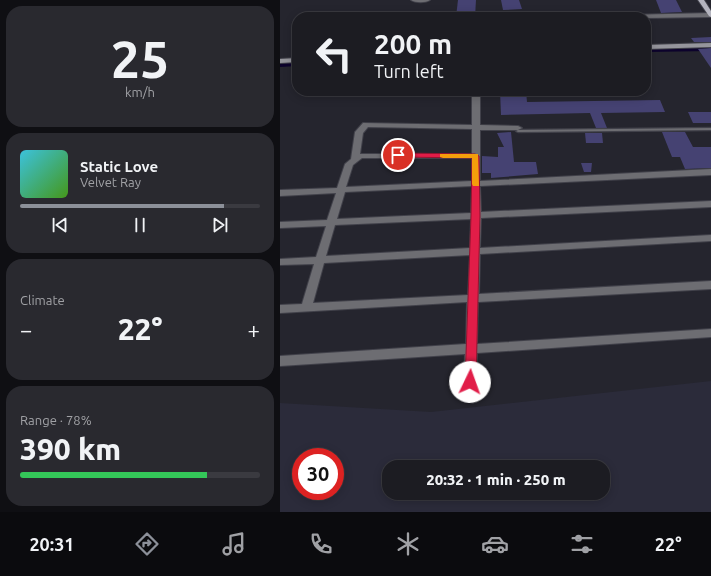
<!DOCTYPE html>
<meta charset="utf-8">
<style>
:root{--surface:#1c1c22;--page:#29292f;--text:#f1f3f6;--muted:#a0a1a5;--line:#3a3a40;--accent:#8c9099}
body{margin:0;font-family:Ubuntu,sans-serif;background:var(--page);color:var(--text);height:100vh;display:flex;flex-direction:column;font-size:15px;white-space:nowrap}
*{box-sizing:border-box;margin:0}
p{font-size:13px;color:var(--muted)}
.icon{flex:none;width:22px;height:22px;fill:none;stroke:currentColor;stroke-width:2;stroke-linecap:round;stroke-linejoin:round}
.map{position:relative;flex:1;overflow:hidden}
.drawer{display:flex;flex-direction:column;gap:6px;padding:6px;background:#0f0f13;width:280px}
.drawer>*{flex:none}
.top-card{position:absolute;left:12px;top:12px;width:359px;height:84px;border-radius:16px;box-shadow:0 2px 10px #0003,0 0 0 1px var(--line);background:#1c1c22;color:var(--text);overflow:hidden}
.speed{position:absolute;left:12px;top:448px;display:flex;gap:8px;font-size:20px;font-weight:700;text-align:center}
.speed>*{display:grid;place-content:center;width:52px;height:52px;border-radius:50%;background:var(--surface);box-shadow:0 2px 10px #0003,0 0 0 1px var(--line);line-height:1}
.speed .limit{border:6px solid #d22;background:#fff;color:#111}
.pin{position:absolute;display:grid;place-items:center;width:34px;height:34px;color:#fff;margin:-17px;border:2px solid #fff;border-radius:50%;box-shadow:0 1px 4px #0007}
.me{position:absolute;width:44px;margin:-22px;rotate:3deg;stroke-linejoin:round;filter:drop-shadow(0 0 3px #0008)}
.turn{display:flex;align-items:center;gap:14px;height:84px;padding:0 16px;font-size:18px}
.turn .icon{width:52px;height:52px;stroke-width:2.5}
.turn b{display:block;font-size:28px;line-height:34px}
.big{font-size:30px;font-weight:800;line-height:1.1}
.drawer .tile{flex:1;display:flex;flex-direction:column;justify-content:center;gap:6px;min-width:0;padding:0 14px;border-radius:16px;background:var(--page)}
.drawer .dial{align-items:center;gap:0}
.dial b{font-size:52px;line-height:1}
.song{display:flex;align-items:center;gap:12px}
.cover{width:48px;height:48px;border-radius:6px;background:linear-gradient(135deg,hsl(190 70% 55%),hsl(100 70% 35%))}
.played{height:4px;border-radius:2px;background:linear-gradient(90deg,var(--accent) 85%,var(--line) 85%)}
.keys{display:flex;justify-content:space-around;direction:ltr}
.heat{display:flex;justify-content:space-between;align-items:center;font-size:22px;direction:ltr}
.charge{height:6px;border-radius:3px;background:linear-gradient(90deg,#34c759 78%,var(--line) 0)}
.trip{position:absolute;left:102px;top:460px;width:228px;height:40px;border-radius:16px;background:var(--surface);box-shadow:0 2px 10px #0003,0 0 0 1px var(--line);font-weight:800;line-height:40px;text-align:center}
.tabs{display:flex;height:64px;justify-content:space-around;align-items:center;background:#0b0b0e;color:var(--muted)}
.tabs .icon{width:28px;height:28px}
.tabs .current{color:var(--accent)}
.tabs b{font-size:18px;color:var(--text)}
main{display:flex;flex:1;min-height:0}
.map>svg:first-child{display:block}
.built{fill:#2b2b3a;fill-rule:evenodd}
.lines{fill:none;stroke-linecap:round;stroke-linejoin:round}
.canal{fill:#0c022c;fill-rule:evenodd}
.building{fill:#454272}
.lane-casing{stroke:#41414a;stroke-width:2.5}
.street-casing{stroke:#41414a;stroke-width:2}
.secondary-casing{stroke:#41414a;stroke-width:2}
.primary-casing{stroke:#41414a;stroke-width:2}
.lane{fill:#6d6d72;fill-rule:evenodd}
.street{fill:#6d6d72;fill-rule:evenodd}
.secondary{fill:#95959c;fill-rule:evenodd}
.primary{fill:#b4b4be;fill-rule:evenodd}
.route{fill:#e11d48;stroke:#92132f}
.slow{fill:#f59e0b}
</style>
<main>
<section class="drawer">
<div class="tile dial"><b>25</b><p>km/h</p></div>
<div class="tile">
<div class="song"><i class="cover"></i><div><b>Static Love</b><p>Velvet Ray</p></div></div>
<div class="played"></div>
<div class="keys"><svg class="icon" aria-label="previous" viewBox="0 0 24 24"><path d="M18 5L8 12l10 7zM5 5v14"/></svg><svg class="icon" aria-label="pause" viewBox="0 0 24 24"><path d="M8 5v14M16 5v14"/></svg><svg class="icon" aria-label="next" viewBox="0 0 24 24"><path d="M6 5l10 7-10 7zM19 5v14"/></svg></div>
</div>
<div class="tile"><p>Climate</p>
<div class="heat"><a>−</a><b class="big">22°</b><a>+</a></div>
</div>
<div class="tile"><p>Range · 78%</p><b class="big">390 km</b><div class="charge"></div></div>
</section>
<div class="map">
<svg width="431" height="512" viewBox="0 0 431 512">
<rect width="100%" height="100%" fill="#25252e"/>
<path class="built" d="M431 381V512H0V403L151 412ZM21 457H55V491H21ZM109 467H323V493H109Z"/>
<g class="lines">
<g class="canal">
<polygon points="431,47 431,51 366,52 366,48"/>
<polygon points="17,62 17,66 0,67 0,63"/>
</g>
</g>
<g class="building">
<polygon points="178,0 196,0 195,17 176,17"/>
<polygon points="221,0 239,0 242,9 223,10"/>
<polygon points="376,0 396,0 402,12 381,13"/>
<polygon points="431,37 431,42 414,42 411,38"/>
<polygon points="431,48 431,68 418,49"/>
<polygon points="220,91 246,91 247,102 380,100 385,112 321,113 327,128 316,128 310,113 221,115"/>
<polygon points="408,112 431,112 431,123 413,123"/>
<polygon points="231,132 234,162 256,162 258,174 211,178 211,173 202,173 202,156 218,157 218,147 224,147 217,133"/>
<polygon points="382,132 405,132 413,147 431,147 431,168 405,169 400,157 392,157"/>
<polygon points="305,133 322,133 323,143 306,143"/>
<polygon points="301,163 312,163 311,172 304,172"/>
</g>
<g class="lines">
<g class="lane-casing">
<polygon id="lane" points="431,128 431,130 238,132 236,131 238,130"/>
</g>
<g class="street-casing">
<g id="street">
<path d="M131 0H150C146 3 135 3 131 0Z"/>
<polygon points="431,13 431,17 366,18 366,17 342,17 345,15"/>
<path d="M192 91H200V125L238 126 242 128 238 130H200V181L431 169V175L200 186 201 212 431 201V207L201 218 200 248 431 235V241L200 254 199 294 431 281V289L198 302 197 344 431 329V337L197 353 196 382 194 386 190 387 186 386 184 382 185 354 0 366V356L186 344 187 302 0 313V305L22 304 34 264 0 265V259L36 257 46 226 0 228V222L47 220 56 193 0 196V190L57 188 65 164 71 159 75 132 83 123 192 125ZM88 127 192 129V154H80L83 133ZM82 158H192V181L66 187 73 165ZM192 186 191 213 57 219 65 192ZM191 219 190 248 46 256 55 225ZM190 255 188 295 33 303 44 263Z"/>
</g>
</g>
<g class="secondary-casing">
<g id="secondary">
<polygon points="431,43 431,47 366,49 366,45"/>
<polygon points="17,58 17,62 0,63 0,59"/>
</g>
</g>
<g class="primary-casing">
<polygon id="primary" points="418,0 424,0 431,11 431,17 429,16"/>
</g>
<use href="#lane" class="lane"/>
<use href="#street" class="street"/>
<use href="#secondary" class="secondary"/>
<use href="#primary" class="primary"/>
</g>
<polygon class="route" points="118,153 195,154 199,156 200,216 196,382 194,385 190,387 186,385 185,382 191,216 192,158 116,157 115,155"/>
<polygon class="slow" points="160,154 198,154 199,186 193,186 192,184 192,158 163,158 160,157"/>
</svg>
<div class="speed"><div class="limit">30</div></div>
<div class="pin" style="left:118px;top:155px;background:#d93025"><svg class="icon" aria-label="arrive" viewBox="0 0 24 24"><path d="M6 21V4h12l-3 4 3 4H6"/></svg></div>
<svg class="me" style="left:190px;top:382px" viewBox="-20 -20 40 40"><circle r="19" fill="#fff"/><path d="M0-13L10 11 0 6-10 11z" fill="#e11d48"/></svg>
<div class="trip">20:32 · 1 min · 250 m</div>
<div class="top-card">
<div class="turn"><svg class="icon" aria-label="left" viewBox="0 0 24 24"><path d="M17 20v-9H6M10 6l-5 5 5 5"/></svg><div><b>200 m</b>Turn left</div></div>
</div>
</div>
</main>
<nav class="tabs">
<b>20:31</b>
<svg class="icon current" aria-label="directions" viewBox="0 0 24 24"><path d="M12 3l9 9-9 9-9-9zM9 14v-3h6M13 9l2 2-2 2"/></svg>
<svg class="icon" aria-label="music" viewBox="0 0 24 24"><path d="M9 18V5l10-2v13"/><circle cx="6" cy="18" r="3"/><circle cx="16" cy="16" r="3"/></svg>
<svg class="icon" aria-label="phone" viewBox="0 0 24 24"><path d="M5 4h4l2 5-3 2q2 4 5 5l2-3 5 2v4C11 20 4 13 5 4z"/></svg>
<svg class="icon" aria-label="climate" viewBox="0 0 24 24"><path d="M12 3v18M4 7l16 10M4 17L20 7"/></svg>
<svg class="icon" aria-label="car" viewBox="0 0 24 24"><path d="M5 17H2v-5l4-1 3-4h7l3 4 3 1v5h-3M9 17h6M6 11h13"/><circle cx="7" cy="17" r="2"/><circle cx="17" cy="17" r="2"/></svg>
<svg class="icon" aria-label="filters" viewBox="0 0 24 24"><path d="M4 7h16M4 17h16"/><circle cx="9" cy="7" r="2"/><circle cx="15" cy="17" r="2"/></svg>
<b>22°</b>
</nav>
